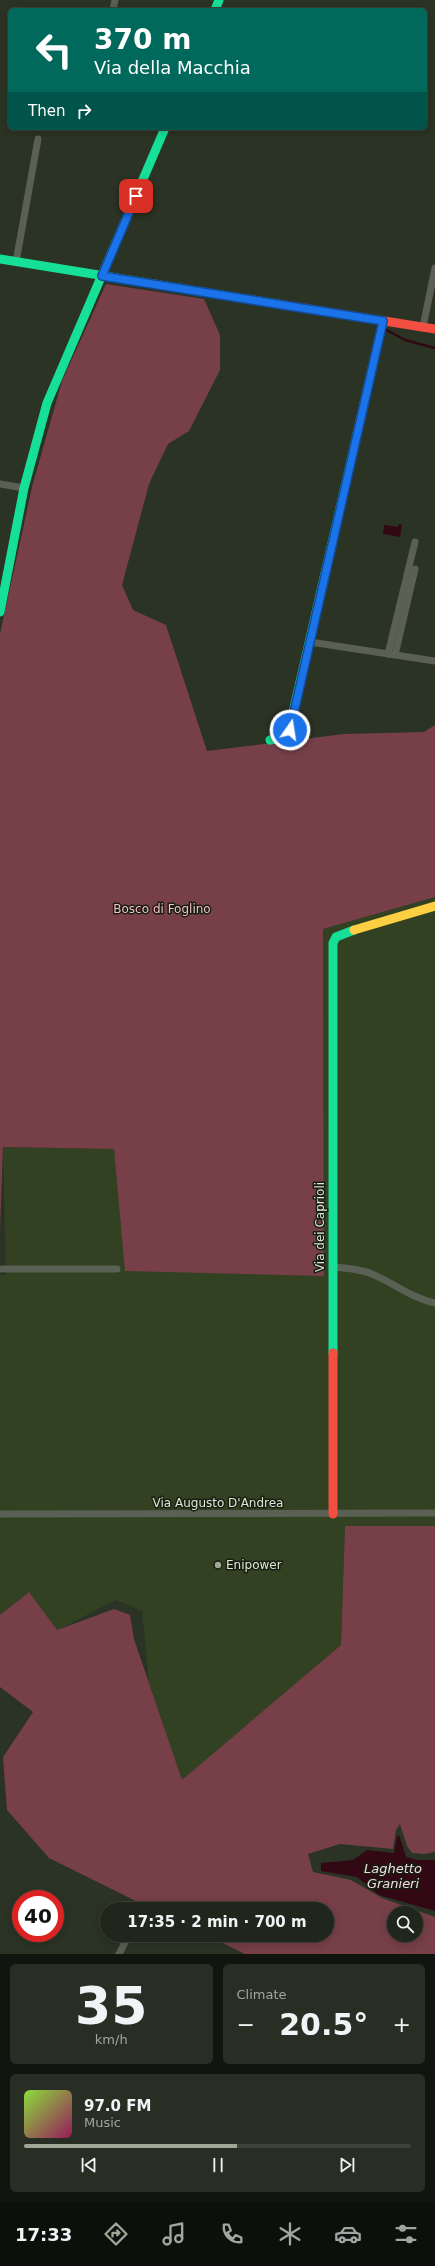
<!DOCTYPE html>
<meta charset="utf-8">
<style>
:root{--surface:#20261b;--page:#282e24;--text:#f1f3f6;--muted:#a2a5a3;--line:#3d433a;--accent:#9fa797}
body{margin:0;font-family:"DejaVu Sans",sans-serif;background:var(--page);color:var(--text);height:100vh;display:flex;flex-direction:column;font-size:15px;white-space:nowrap}
*{box-sizing:border-box;margin:0}
p{font-size:13px;color:var(--muted)}
.icon{flex:none;width:22px;height:22px;fill:none;stroke:currentColor;stroke-width:2;stroke-linecap:round;stroke-linejoin:round}
.map{position:relative;height:1954px;overflow:hidden}
.details{display:flex;flex-direction:column;gap:10px;padding:10px;background:#12150f;flex:1}
.details>*{flex:none}
.top-card{position:absolute;left:8px;top:8px;width:419px;height:122px;border-radius:6px;box-shadow:0 2px 10px #0003,0 0 0 1px var(--line);background:#00695c;color:#fff;overflow:hidden}
.buttons{position:absolute;left:387px;top:1906px;display:grid;gap:8px}
.buttons a{display:grid;place-items:center;width:36px;height:36px;border-radius:50%;background:var(--surface);box-shadow:0 2px 10px #0003,0 0 0 1px var(--line);font-size:20px}
.speed{position:absolute;left:12px;top:1890px;display:flex;gap:8px;font-size:20px;font-weight:700;text-align:center}
.speed>*{display:grid;place-content:center;width:52px;height:52px;border-radius:50%;background:var(--surface);box-shadow:0 2px 10px #0003,0 0 0 1px var(--line);line-height:1}
.speed .limit{border:6px solid #d22;background:#fff;color:#111}
.pin{position:absolute;display:grid;place-items:center;width:34px;height:34px;color:#fff;margin:-17px;border-radius:8px;box-shadow:0 2px 6px #0006}
.me{position:absolute;width:44px;margin:-22px;rotate:13deg;stroke-linejoin:round;filter:drop-shadow(0 0 3px #0008)}
.turn{display:flex;align-items:center;gap:14px;height:84px;padding:0 20px;font-size:18px}
.turn .icon{width:52px;height:52px;stroke-width:2.5}
.turn b{display:block;font-size:28px;line-height:34px}
.then{display:flex;align-items:center;height:38px;padding:0 20px;background:#0003;gap:8px;font-size:15px}
.big{font-size:30px;font-weight:700;line-height:1.1}
.details .widget{flex:1;display:flex;flex-direction:column;justify-content:center;gap:6px;min-width:0;padding:0 14px;border-radius:6px;background:var(--page)}
.details .dial{align-items:center;gap:0}
.dial b{font-size:52px;line-height:1}
.song{display:flex;align-items:center;gap:12px}
.cover{width:48px;height:48px;border-radius:6px;background:linear-gradient(135deg,hsl(90 70% 55%),hsl(330 70% 35%))}
.played{height:4px;border-radius:2px;background:linear-gradient(90deg,var(--accent) 55%,var(--line) 55%)}
.keys{display:flex;justify-content:space-around;direction:ltr}
.heat{display:flex;justify-content:space-between;align-items:center;font-size:22px;direction:ltr}
.details .tiles{flex:1;display:grid;gap:10px;grid-template-columns:1fr 1fr}
.widget:last-child{grid-column:span 2}
.trip{position:absolute;left:100px;top:1902px;width:234px;height:40px;border-radius:20px;background:var(--surface);box-shadow:0 2px 10px #0003,0 0 0 1px var(--line);font-weight:700;line-height:40px;text-align:center}
.tab-bar{display:flex;height:64px;justify-content:space-around;align-items:center;background:#0d0f0b;color:var(--muted)}
.tab-bar .icon{width:28px;height:28px}
.tab-bar .active{color:var(--accent)}
.tab-bar b{font-size:18px;color:var(--text)}
.map>svg:first-child{display:block}
.built{fill:#314121}
.green{fill:#773f48;fill-rule:evenodd}
.water{fill:#310813}
.lines{fill:none;stroke-linecap:round;stroke-linejoin:round}
.stream{stroke:#310813;stroke-width:2.5}
.street{stroke:#5b6055;stroke-width:7}
.fast{stroke:#16e098;stroke-width:9}
.slow{stroke:#ffcf43;stroke-width:9}
.jam{stroke:#f24e42;stroke-width:9}
.route-casing{stroke:#114b97;stroke-width:10}
.route{stroke:#1a73e8;stroke-width:7}
.poi-dot{fill:#9fa797;stroke:#181e12;stroke-width:1.5}
.labels{text-anchor:middle;dominant-baseline:central;stroke-width:3;stroke-linejoin:round;paint-order:stroke}
.park-label{font-size:12px;fill:#f4bec6;stroke:#181e12}
.street-label{font-size:12px;fill:#dde6d5;stroke:#181e12}
.poi-label{font-size:12px;fill:#dde6d5;stroke:#181e12;text-anchor:start}
.water-label{font-size:13px;font-style:italic;fill:#f7dbdf;stroke:#181e12}
</style>
<div class="map">
<svg width="435" height="1954" viewBox="0 0 435 1954">
<rect width="100%" height="100%" fill="#2b3324"/>
<polygon class="built" points="435,897 435,1526 345,1526 341,1645 182,1781 149,1682 142,1611 116,1600 56,1631 29,1592 0,1615 0,1275 6,1275 3,1147 114,1149 324,1276 323,929"/>
<g class="green">
<polygon points="106,284 204,299 220,335 220,370 189,431 168,444 149,484 122,585 133,610 166,625 207,751 344,734 424,732 435,725 435,897 323,929 324,1276 125,1271 114,1149 3,1147 0,1230 0,634 32,487 62,381"/>
<path d="M345 1526H435V1852L424 1854 412 1853 407 1846 400 1824 396 1830 393 1849 340 1844 308 1854 313 1872 351 1880 382 1898 435 1917V1954H245L206 1935H327V1909H152L49 1858 7 1810 3 1757 33 1712 0 1687V1615L29 1592 57 1630 114 1609 130 1615 134 1639 182 1780 341 1645ZM394 1913H416V1935H394Z"/>
</g>
<g class="water">
<polygon points="399,524 402,525 400,537 383,534 384,525 398,527"/>
<polygon points="399,1835 406,1857 418,1860 435,1860 435,1911 379,1895 357,1877 321,1871 321,1863 353,1860 367,1850 394,1853 397,1836"/>
</g>
<g class="lines">
<polyline class="stream" points="383,328 405,340 435,348"/>
<g class="street">
<polyline points="113,10 115,0"/>
<polyline points="16,262 38,139"/>
<polyline points="423,327 435,268"/>
<polyline points="0,484 24,488"/>
<polyline points="310,642 435,661"/>
<polyline points="388,654 415,542"/>
<polyline points="395,655 415,569"/>
<path d="M332 1267C346 1268 360 1269 372 1274 394 1283 411 1298 435 1303"/>
<polyline points="0,1269 117,1269"/>
<polyline points="0,1514 435,1513"/>
<polyline points="142,1909 144,1906"/>
<polyline points="119,1954 129,1935"/>
</g>
<g class="fast">
<polyline points="215,10 219,0"/>
<polyline points="0,259 278,304"/>
<polyline points="0,612 24,488 47,403 165,128"/>
<polyline points="270,740 283,738 289,730 383,321"/>
<polyline points="333,1353 333,943 336,937 354,930"/>
</g>
<polyline class="slow" points="354,930 435,906"/>
<g class="jam">
<polyline points="278,304 435,329"/>
<polyline points="333,1353 333,1514"/>
</g>
</g>
<g class="lines">
<g class="route-casing">
<polyline id="route" points="136,196 102,276 383,321 290,730"/>
</g>
<use href="#route" class="route"/>
</g>
<circle class="poi-dot" cx="218" cy="1565" r="4"/>
<g class="labels">
<g class="park-label">
<text x="162" y="909">Bosco di Foglino</text>
</g>
<g class="street-label">
<text transform="translate(320 1227) rotate(-90)">Via dei Caprioli</text>
<text x="218" y="1503">Via Augusto D'Andrea</text>
</g>
<g class="poi-label">
<text x="226" y="1565">Enipower</text>
</g>
<g class="water-label">
<text x="393" y="1868">Laghetto<tspan x="393" dy="15">Granieri</tspan></text>
</g>
</g>
</svg>
<div class="buttons">
<a><svg class="icon" aria-label="search" viewBox="0 0 24 24"><circle cx="10" cy="10" r="6"/><path d="M15 15l6 6"/></svg></a>
</div>
<div class="speed"><div class="limit">40</div></div>
<div class="pin" style="left:136px;top:196px;background:#d93025"><svg class="icon" aria-label="arrive" viewBox="0 0 24 24"><path d="M6 21V4h12l-3 4 3 4H6"/></svg></div>
<svg class="me" style="left:290px;top:730px" viewBox="-20 -20 40 40"><circle r="17" fill="#1a73e8" stroke="#fff" stroke-width="3"/><path d="M0-11L8 9 0 5-8 9z" fill="#fff"/></svg>
<div class="trip">17:35 · 2 min · 700 m</div>
<div class="top-card">
<div class="turn"><svg class="icon" aria-label="left" viewBox="0 0 24 24"><path d="M17 20v-9H6M10 6l-5 5 5 5"/></svg><div><b>370 m</b>Via della Macchia</div></div>
<div class="then">Then<svg class="icon" aria-label="right" viewBox="0 0 24 24"><path d="M7 20v-9h11M14 6l5 5-5 5"/></svg></div>
</div>
</div>
<section class="details">
<div class="tiles">
<div class="widget dial"><b>35</b><p>km/h</p></div>
<div class="widget"><p>Climate</p>
<div class="heat"><a>−</a><b class="big">20.5°</b><a>+</a></div>
</div>
<div class="widget">
<div class="song"><i class="cover"></i><div><b>97.0 FM</b><p>Music</p></div></div>
<div class="played"></div>
<div class="keys"><svg class="icon" aria-label="previous" viewBox="0 0 24 24"><path d="M18 5L8 12l10 7zM5 5v14"/></svg><svg class="icon" aria-label="pause" viewBox="0 0 24 24"><path d="M8 5v14M16 5v14"/></svg><svg class="icon" aria-label="next" viewBox="0 0 24 24"><path d="M6 5l10 7-10 7zM19 5v14"/></svg></div>
</div>
</div>
</section>
<nav class="tab-bar">
<b>17:33</b>
<svg class="icon active" aria-label="directions" viewBox="0 0 24 24"><path d="M12 3l9 9-9 9-9-9zM9 14v-3h6M13 9l2 2-2 2"/></svg>
<svg class="icon" aria-label="music" viewBox="0 0 24 24"><path d="M9 18V5l10-2v13"/><circle cx="6" cy="18" r="3"/><circle cx="16" cy="16" r="3"/></svg>
<svg class="icon" aria-label="phone" viewBox="0 0 24 24"><path d="M5 4h4l2 5-3 2q2 4 5 5l2-3 5 2v4C11 20 4 13 5 4z"/></svg>
<svg class="icon" aria-label="climate" viewBox="0 0 24 24"><path d="M12 3v18M4 7l16 10M4 17L20 7"/></svg>
<svg class="icon" aria-label="car" viewBox="0 0 24 24"><path d="M5 17H2v-5l4-1 3-4h7l3 4 3 1v5h-3M9 17h6M6 11h13"/><circle cx="7" cy="17" r="2"/><circle cx="17" cy="17" r="2"/></svg>
<svg class="icon" aria-label="filters" viewBox="0 0 24 24"><path d="M4 7h16M4 17h16"/><circle cx="9" cy="7" r="2"/><circle cx="15" cy="17" r="2"/></svg>
</nav>
